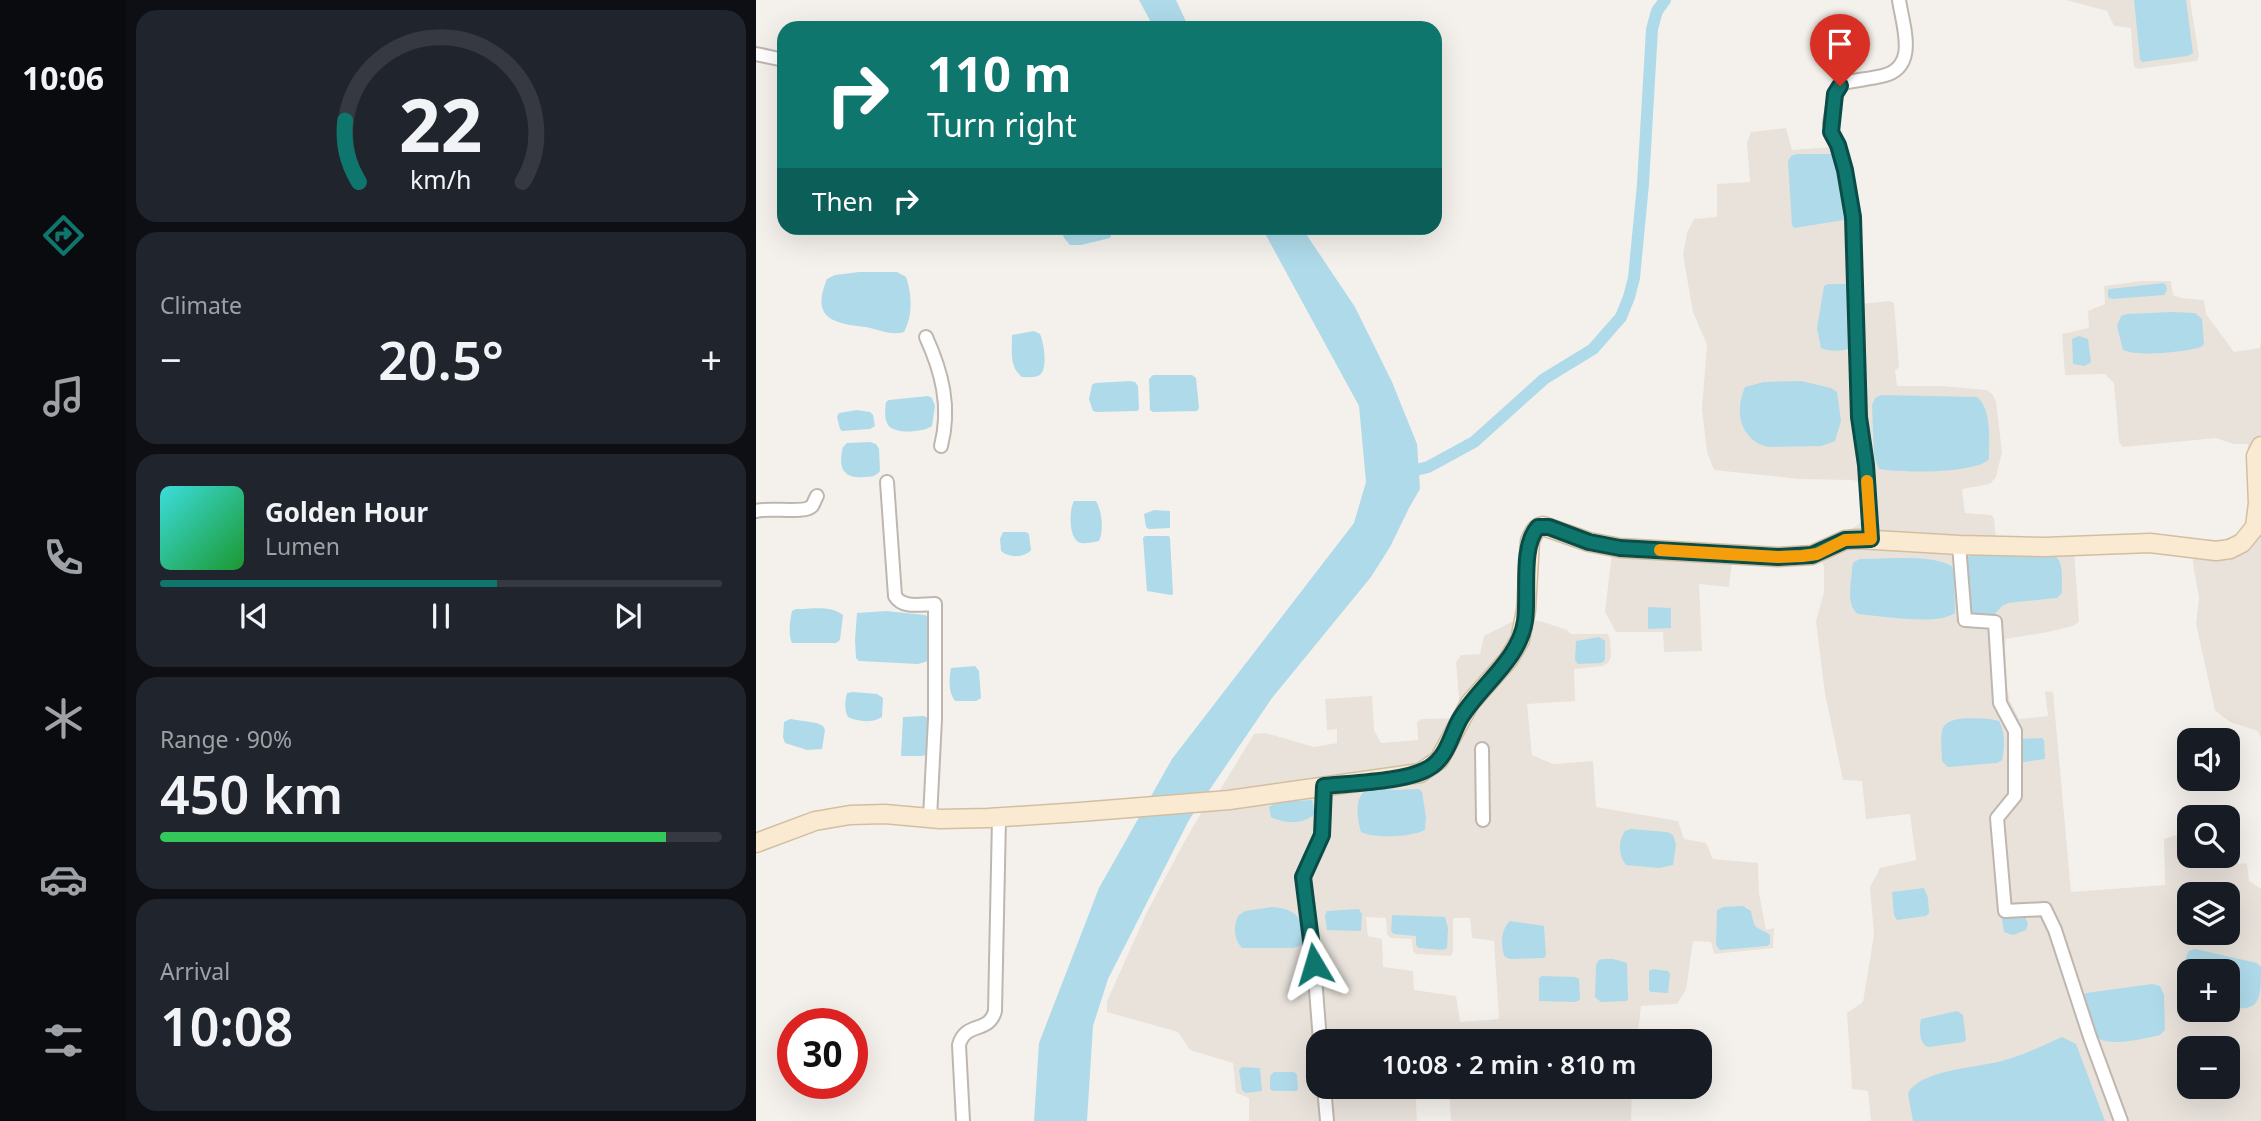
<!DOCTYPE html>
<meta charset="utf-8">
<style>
:root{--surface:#171b24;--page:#20242c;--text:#f1f3f6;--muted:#9ea1a6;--line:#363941;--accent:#0f766e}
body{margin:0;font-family:"Noto Sans",sans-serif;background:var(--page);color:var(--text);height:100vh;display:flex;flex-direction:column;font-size:26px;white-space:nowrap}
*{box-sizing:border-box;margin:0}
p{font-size:23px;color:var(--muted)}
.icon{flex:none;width:38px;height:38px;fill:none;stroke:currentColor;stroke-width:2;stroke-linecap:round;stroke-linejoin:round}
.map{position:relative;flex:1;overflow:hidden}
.drawer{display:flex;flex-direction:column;gap:10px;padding:10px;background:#0d0f14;width:630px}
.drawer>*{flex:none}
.banner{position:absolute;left:21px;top:21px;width:665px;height:214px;border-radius:21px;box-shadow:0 7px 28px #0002;background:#0f766e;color:#fff;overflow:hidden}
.buttons{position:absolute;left:1421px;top:728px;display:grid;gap:14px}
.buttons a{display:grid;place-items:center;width:63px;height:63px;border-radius:14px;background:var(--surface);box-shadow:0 7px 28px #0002;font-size:35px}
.speed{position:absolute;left:21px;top:1008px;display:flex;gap:14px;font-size:35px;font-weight:700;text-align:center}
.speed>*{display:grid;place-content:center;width:91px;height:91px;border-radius:50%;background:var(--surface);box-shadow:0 7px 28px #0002;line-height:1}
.speed .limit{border:10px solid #d22;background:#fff;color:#111}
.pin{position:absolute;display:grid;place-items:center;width:60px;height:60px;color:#fff;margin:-72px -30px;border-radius:50% 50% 50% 0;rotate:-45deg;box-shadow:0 0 7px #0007}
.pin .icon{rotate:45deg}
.me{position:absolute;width:77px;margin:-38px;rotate:353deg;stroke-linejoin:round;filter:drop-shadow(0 0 5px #0008)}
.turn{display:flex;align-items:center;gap:24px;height:147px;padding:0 35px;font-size:32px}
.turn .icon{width:91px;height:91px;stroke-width:2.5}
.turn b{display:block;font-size:49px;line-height:60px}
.then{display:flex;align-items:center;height:66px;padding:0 35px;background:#0003;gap:14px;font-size:26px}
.big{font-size:52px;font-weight:600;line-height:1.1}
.drawer .widget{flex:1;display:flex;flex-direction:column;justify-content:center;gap:10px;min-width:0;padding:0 24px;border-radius:21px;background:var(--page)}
.drawer .dial{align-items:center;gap:0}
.dial svg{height:182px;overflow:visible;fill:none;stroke:var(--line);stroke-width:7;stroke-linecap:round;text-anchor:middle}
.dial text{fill:var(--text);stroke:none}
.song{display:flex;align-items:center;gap:21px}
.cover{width:84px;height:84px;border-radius:10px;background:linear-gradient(135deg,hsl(180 70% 55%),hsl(130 70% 35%))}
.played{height:7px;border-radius:4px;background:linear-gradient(90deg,var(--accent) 60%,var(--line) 60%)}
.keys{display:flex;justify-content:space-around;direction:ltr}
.heat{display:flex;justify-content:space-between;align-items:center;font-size:38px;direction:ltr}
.charge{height:10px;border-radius:5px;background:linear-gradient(90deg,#34c759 90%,var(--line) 0)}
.trip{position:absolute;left:550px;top:1029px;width:406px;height:70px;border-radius:21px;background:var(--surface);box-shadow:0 7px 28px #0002;font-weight:600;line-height:70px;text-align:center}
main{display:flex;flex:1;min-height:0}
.dock{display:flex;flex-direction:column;width:126px;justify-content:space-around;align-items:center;background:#090b0e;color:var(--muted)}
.dock .icon{width:49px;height:49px}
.dock .active{color:var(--accent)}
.dock b{font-size:32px;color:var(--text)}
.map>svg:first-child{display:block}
.residential{fill:#e8e2db;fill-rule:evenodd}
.water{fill:#afdaea}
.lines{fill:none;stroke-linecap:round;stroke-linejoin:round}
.canal{stroke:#afdaea;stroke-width:12}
.street-casing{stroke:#bfb7af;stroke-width:16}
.secondary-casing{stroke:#d2bfa2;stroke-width:21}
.street{stroke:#fff;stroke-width:12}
.secondary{stroke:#faead1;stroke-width:18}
.route-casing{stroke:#0a4d48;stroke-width:18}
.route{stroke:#0f766e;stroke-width:12}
.slow{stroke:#f59e0b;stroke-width:12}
</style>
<main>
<nav class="dock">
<b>10:06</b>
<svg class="icon active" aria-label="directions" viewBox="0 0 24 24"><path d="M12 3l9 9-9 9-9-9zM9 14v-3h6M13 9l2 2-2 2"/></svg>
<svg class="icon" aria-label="music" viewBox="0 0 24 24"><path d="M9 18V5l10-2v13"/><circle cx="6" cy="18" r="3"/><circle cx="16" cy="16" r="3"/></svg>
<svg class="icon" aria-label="phone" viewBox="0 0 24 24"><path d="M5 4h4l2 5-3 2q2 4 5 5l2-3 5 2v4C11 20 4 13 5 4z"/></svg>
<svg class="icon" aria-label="climate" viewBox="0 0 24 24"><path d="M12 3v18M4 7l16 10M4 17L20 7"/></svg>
<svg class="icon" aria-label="car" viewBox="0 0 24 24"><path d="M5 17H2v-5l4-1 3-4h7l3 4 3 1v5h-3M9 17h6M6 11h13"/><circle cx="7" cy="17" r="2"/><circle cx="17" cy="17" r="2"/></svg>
<svg class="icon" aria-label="filters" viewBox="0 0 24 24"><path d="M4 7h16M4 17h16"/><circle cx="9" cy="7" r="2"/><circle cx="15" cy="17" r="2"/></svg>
</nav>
<section class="drawer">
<div class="widget dial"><svg viewBox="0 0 100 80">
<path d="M14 69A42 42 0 1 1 86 69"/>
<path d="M14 69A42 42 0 0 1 8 42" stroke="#0f766e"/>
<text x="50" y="56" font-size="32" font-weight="700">22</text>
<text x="50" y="72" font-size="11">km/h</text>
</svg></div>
<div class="widget"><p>Climate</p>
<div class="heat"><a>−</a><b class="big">20.5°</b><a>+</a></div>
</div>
<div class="widget">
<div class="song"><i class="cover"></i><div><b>Golden Hour</b><p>Lumen</p></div></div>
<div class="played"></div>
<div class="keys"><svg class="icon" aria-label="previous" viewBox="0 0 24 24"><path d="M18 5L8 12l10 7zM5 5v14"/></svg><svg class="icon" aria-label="pause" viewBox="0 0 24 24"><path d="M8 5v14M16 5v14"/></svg><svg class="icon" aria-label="next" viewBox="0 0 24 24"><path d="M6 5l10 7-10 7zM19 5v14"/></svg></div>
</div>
<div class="widget"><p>Range · 90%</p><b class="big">450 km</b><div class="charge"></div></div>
<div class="widget"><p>Arrival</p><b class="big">10:08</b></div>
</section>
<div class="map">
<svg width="1505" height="1121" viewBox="0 0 1505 1121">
<rect width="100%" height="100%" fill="#f4f1ec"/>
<g class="residential">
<polygon points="1310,0 1434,0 1443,56 1441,61 1382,69 1378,67 1377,59 1375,28 1358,26 1351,11"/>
<path d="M1030 128 1036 150 1089 146 1096 176 1105 304 1134 301 1138 303 1143 367 1139 371 1141 386H1186L1230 390 1236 394 1240 401 1246 452 1240 477 1234 484 1206 489 1209 513 1235 515 1238 518 1240 539 1317 537 1323 622 1317 626 1292 632 1250 639 1249 645 1251 687 1254 701 1263 719 1292 716 1289 691 1297 692 1315 892 1409 885 1408 839 1433 831V856H1472L1473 825 1478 834 1482 864 1491 863 1493 881 1505 889V1121H1115L1112 1091 1096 1089 1091 1013 1107 1002 1118 935 1114 887 1124 868 1160 860 1154 814 1110 819 1106 781 1087 780 1069 694 1060 621 1068 592V567L1061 543 1099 527 1105 522 1103 486 1101 481 1096 480 1042 479 958 470 951 452 946 409 951 345 937 312 927 255 931 233 938 219 961 217V184L994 182 991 143 995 132ZM1433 894H1472V933H1433ZM1433 971H1472V1010H1433ZM1433 1048H1472V1087H1433Z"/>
<polygon points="1386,281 1415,281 1417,295 1425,298 1448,300 1450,314 1478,352 1504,348 1505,341 1505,739 1502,731 1474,722 1459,710 1440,624 1443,598 1437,564 1437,539 1466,540 1485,533 1495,509 1492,444 1477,444 1460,438 1367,447 1363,442 1358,383 1349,374 1309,375 1306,334 1333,328 1332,311 1349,304 1348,286"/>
<polygon points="856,552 976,560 973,587 943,584 946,651 908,652 907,632 860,632 849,612"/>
<path d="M759 620 784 621 811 630 815 634H852L854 640 855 657 852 663 847 666 818 669 819 701 771 704 776 755 797 764 837 761 840 807 922 821 928 839 950 843 957 859 1002 863 1003 893 1010 930 1018 928 1017 948 958 954 955 942 937 941 930 990 921 1004 885 1006 881 1041H562V1087H659L661 1121H493V1098L480 1093 477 1063 434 1050 422 1032 351 1012V1001L391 912 426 846 445 813 464 790 498 734 510 733 558 747 581 743V729L571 730 569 699 616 696 618 730 625 743 662 740 661 722 666 719 698 718 704 711 700 662 705 655 724 654 728 636ZM610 917 630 918 631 934 634 938 656 939 657 951 660 954 695 956 697 952V918H714L716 938 738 941 743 1019 704 1022 700 996 658 990 657 971 627 967 626 939 612 936Z"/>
<polygon points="693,1087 876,1087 875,1121 695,1121"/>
</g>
<g class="water">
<polygon points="383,0 420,0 433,28 398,28"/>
<polygon points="1378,0 1430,0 1437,53 1431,56 1386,62 1384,59"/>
<polygon points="1041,154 1075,154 1079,156 1082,164 1088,220 1038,228 1036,225 1032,161 1035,156"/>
<polygon points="305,228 358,228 354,238 325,245 314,245 308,238"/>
<polygon points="506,228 546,228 599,307 636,382 661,444 664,489 653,508 634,547 615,577 516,698 433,820 352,979 337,1026 331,1121 278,1121 283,1043 343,888 416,759 598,523 610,482 603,406"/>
<path d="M103 272H141L150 277C156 294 157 316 148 332 134 336 123 329 109 327 76 323 55 318 71 279L79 275Z"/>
<polygon points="1407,283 1410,285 1411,290 1408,295 1356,299 1352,297 1352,290 1354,289"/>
<path d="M1072 284H1093L1096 348C1088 351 1073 352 1065 348L1061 328 1068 286Z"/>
<path d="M1416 312 1439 313 1446 319 1448 344 1445 347C1429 352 1382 357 1367 350L1361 326 1365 316 1371 314Z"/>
<path d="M278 331 284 334C288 343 292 368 284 375 279 378 271 377 266 377 253 367 256 350 256 335Z"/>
<polygon points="1323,336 1332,339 1335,362 1329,366 1317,364 1316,339"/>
<polygon points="397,375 436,375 440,378 443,408 441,411 397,412 394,410 393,379"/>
<polygon points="374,381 379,382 382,386 383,409 381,411 340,412 337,411 333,399 336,385 339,383"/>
<path d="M1045 381 1075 388 1081 392 1085 421 1079 441 1065 446 1012 447C984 440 978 412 989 387L1008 382Z"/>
<path d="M1125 395 1221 397C1236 409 1233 441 1233 459 1220 474 1143 473 1123 469L1118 456 1116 405 1119 398Z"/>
<path d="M172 396 176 398 179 406 176 426C168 432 139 435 132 425 128 419 129 409 130 402L133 400Z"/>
<polygon points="101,410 114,412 117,415 119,426 114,429 86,431 84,429 81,417 83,413"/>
<path d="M114 442 120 444 123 449 124 471C120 476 116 477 108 477 86 479 82 466 87 447L91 443Z"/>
<path d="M318 501H340C346 511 348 531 343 541 337 542 330 544 325 543 312 541 313 509 318 501Z"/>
<polygon points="398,510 414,511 414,528 393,529 390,527 388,514"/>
<path d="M247 532H270L273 534 275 550C268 558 253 558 245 551L244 539Z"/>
<polygon points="389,536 413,536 414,538 417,594 415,595 391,591 387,538"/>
<path d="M1215 554 1298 555C1309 562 1305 580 1306 593L1301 598 1252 603 1246 606 1237 616H1217L1214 613 1210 559Z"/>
<path d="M1104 559C1130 559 1174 554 1196 566L1198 573 1199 613C1180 626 1126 616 1102 614 1089 604 1096 582 1096 567L1098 562Z"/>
<polygon points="892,607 915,608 915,628 892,629"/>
<path d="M40 609C56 609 75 605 87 615L84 640 80 643H36C32 634 34 620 36 611Z"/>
<polygon points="130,611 169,615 173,618 174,658 172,661 162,664 103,661 100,658 99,640 101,613"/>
<polygon points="843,637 849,641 849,660 846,663 822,664 819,660 820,641"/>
<path d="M219 666 223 671 225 698 220 701H199C192 692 193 679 195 668Z"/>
<path d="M97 692 121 694 127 698 126 717C117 723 102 722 92 717 88 710 89 700 91 693Z"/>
<polygon points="167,716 174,718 174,754 166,756 145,756 147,717"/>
<polygon points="34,719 61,723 67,726 69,730 66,749 51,750 29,743 27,737 28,722"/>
<path d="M1234 719 1243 721C1249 732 1249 747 1246 760L1241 763 1192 767 1186 761C1186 752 1184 740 1186 731 1190 714 1221 719 1234 719Z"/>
<polygon points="1286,738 1288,740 1289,759 1268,762 1263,761 1264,739"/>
<path d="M615 788 639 790 663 789 666 792 670 817 669 830C655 837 619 839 605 832 601 817 597 793 615 788Z"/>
<path d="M556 800 559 813C549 825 529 824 515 817L513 807 521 802Z"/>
<path d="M875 829 911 832 917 835 920 845 917 865 903 868 870 865C862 855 862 840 869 831Z"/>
<polygon points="1168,888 1172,898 1173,913 1170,916 1141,920 1138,915 1136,892"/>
<path d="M987 906 995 911C999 933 1000 925 1014 935V944L1011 946 964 950 960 945 961 910 967 907Z"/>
<path d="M516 907C542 909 548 919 547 945L537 948H486C478 940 477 927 482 916L489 911Z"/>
<polygon points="603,909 606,914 605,931 571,930 569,916 571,911"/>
<polygon points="1268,914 1272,924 1270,930 1257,935 1248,932 1246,919 1247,917"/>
<polygon points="636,915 689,917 692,928 691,948 687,950 663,948 660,945 660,936 638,934 635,931"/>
<path d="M754 921 788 926 790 955 788 958 754 959 749 957C744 947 745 928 754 921Z"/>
<path d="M1439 949 1501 963 1505 967C1505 999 1505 1013 1472 1007V971H1433V999C1425 987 1426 963 1433 951Z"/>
<polygon points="847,959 857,959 871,963 872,1000 870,1001 845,1002 839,997 840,965 843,960"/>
<polygon points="897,969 912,971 914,974 912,993 895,992 893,990 893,971"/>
<polygon points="786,976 819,977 823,979 824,1000 818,1002 783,1001 783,978"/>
<path d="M1396 984 1404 986 1408 995 1409 1030 1404 1035C1391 1038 1348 1049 1339 1035 1333 1025 1330 1009 1327 997L1330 993Z"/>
<path d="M1201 1011 1207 1015 1210 1039 1208 1042 1173 1047C1163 1045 1163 1029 1165 1019Z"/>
<path d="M1306 1037 1320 1044 1349 1121H1157L1152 1094C1163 1069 1224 1068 1249 1060 1269 1055 1287 1045 1306 1037Z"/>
<polygon points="486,1067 504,1068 506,1091 490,1093 486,1090 483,1070"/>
<polygon points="518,1072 538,1072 541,1075 542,1089 540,1091 517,1091 514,1089 514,1076"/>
</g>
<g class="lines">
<polyline class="canal" points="648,473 672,467 718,442 788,379 837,349 865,317 873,297 878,278 887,184 896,29 901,11 909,0"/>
<g class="street-casing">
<g id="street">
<polyline points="0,54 28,60"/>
<path d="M170 337C186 372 195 407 185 446"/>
<path d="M131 482 139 596C147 609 165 604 179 604V719L174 818"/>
<path d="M0 511C13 507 49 514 56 506 58 503 59 499 61 496"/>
<path d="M1115 539 1110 465 1103 417 1097 217 1089 170 1081 145 1075 132 1074 123 1079 94 1087 83C1100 80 1113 79 1126 76 1163 68 1147 27 1143 0"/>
<polyline points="1203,545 1209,620 1239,622 1244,703 1259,731 1259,796 1241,818 1249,911 1289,909 1299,930 1334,1037 1365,1121"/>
<polyline points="726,749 727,820"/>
<polyline points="564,1041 558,964 547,877 566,835 568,786"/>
<polyline points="568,1087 571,1121"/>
<path d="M207 1121 203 1045C209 1021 233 1034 239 1011L243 818"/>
</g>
</g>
<g class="secondary-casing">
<path id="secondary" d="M0 843 59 821 94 815 129 814 184 819 232 818 324 812 473 800 664 773 683 760 714 703 752 660 764 640 770 610 774 541C777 534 779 528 787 526L833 542 864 548 1022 557 1056 555 1089 540 1102 539 1203 545 1289 547 1394 543 1460 551 1474 549 1486 543 1499 527 1502 503 1500 456 1505 446"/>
</g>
<use href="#street" class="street"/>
<use href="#secondary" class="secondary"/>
</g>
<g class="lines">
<g class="route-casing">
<path id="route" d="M558 964 547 877 566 835 568 786C595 783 651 782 673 768 691 758 695 735 704 719 724 685 763 661 769 621 773 595 764 547 782 527H793L833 542 864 548 1022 557 1056 555 1089 540 1115 539 1110 465 1103 417 1097 217 1089 170 1082 145 1075 132 1079 94 1084 86"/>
</g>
<use href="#route" class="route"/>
<polyline class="slow" points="904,550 1022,557 1046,556 1061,554 1089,540 1115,539 1111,481"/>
</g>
</svg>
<div class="buttons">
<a><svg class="icon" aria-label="sound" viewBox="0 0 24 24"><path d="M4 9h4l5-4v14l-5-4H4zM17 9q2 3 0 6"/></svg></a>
<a><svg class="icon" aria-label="search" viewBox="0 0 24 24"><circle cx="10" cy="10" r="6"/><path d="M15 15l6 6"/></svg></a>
<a><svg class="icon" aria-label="layers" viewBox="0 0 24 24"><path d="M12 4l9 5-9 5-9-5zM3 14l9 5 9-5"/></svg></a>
<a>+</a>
<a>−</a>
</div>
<div class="speed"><div class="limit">30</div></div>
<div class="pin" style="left:1084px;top:86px;background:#d93025"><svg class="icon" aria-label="arrive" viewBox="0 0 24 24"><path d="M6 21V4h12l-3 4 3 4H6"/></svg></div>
<svg class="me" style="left:558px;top:964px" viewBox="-20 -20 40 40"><path d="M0-17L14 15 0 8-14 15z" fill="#0f766e" stroke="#fff" stroke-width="4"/></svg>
<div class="trip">10:08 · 2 min · 810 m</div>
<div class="banner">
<div class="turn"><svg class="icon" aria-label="right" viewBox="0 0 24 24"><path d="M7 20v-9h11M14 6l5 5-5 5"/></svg><div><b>110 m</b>Turn right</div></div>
<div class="then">Then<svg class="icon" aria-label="right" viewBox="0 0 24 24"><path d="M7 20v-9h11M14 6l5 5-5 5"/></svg></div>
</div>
</div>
</main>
